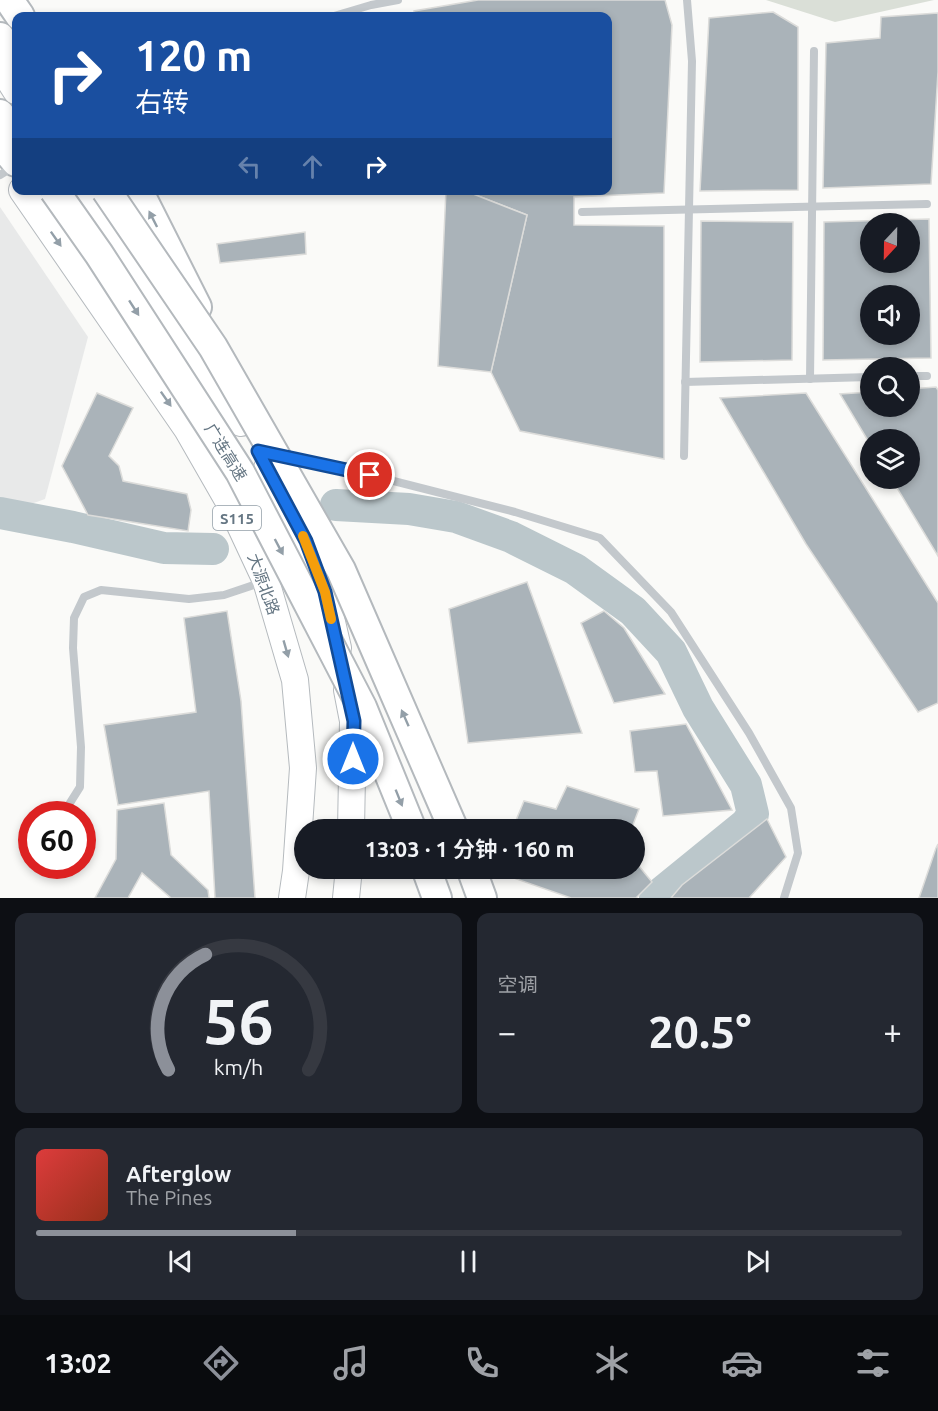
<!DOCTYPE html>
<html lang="zh">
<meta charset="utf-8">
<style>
:root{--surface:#171b24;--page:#242831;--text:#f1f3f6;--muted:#9ea1a6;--line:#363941;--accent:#8c9099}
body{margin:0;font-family:Ubuntu,"Noto Sans SC",sans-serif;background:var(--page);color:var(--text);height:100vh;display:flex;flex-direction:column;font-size:22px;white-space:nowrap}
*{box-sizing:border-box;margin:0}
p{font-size:20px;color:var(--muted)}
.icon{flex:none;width:33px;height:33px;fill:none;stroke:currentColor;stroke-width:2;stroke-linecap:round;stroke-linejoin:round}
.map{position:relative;height:898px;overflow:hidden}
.side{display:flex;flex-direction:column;gap:15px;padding:15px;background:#0d0f14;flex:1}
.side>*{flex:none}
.guide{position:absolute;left:12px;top:12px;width:600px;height:183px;border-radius:12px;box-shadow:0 3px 9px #0003;background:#1a4fa0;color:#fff;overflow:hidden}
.needle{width:39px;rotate:202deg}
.controls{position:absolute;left:860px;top:213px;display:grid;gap:12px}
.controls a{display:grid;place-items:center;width:60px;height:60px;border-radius:50%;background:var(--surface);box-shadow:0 3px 9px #0003;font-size:30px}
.speed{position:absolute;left:18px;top:801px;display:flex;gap:12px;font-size:30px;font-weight:700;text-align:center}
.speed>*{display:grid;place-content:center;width:78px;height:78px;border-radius:50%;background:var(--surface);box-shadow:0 3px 9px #0003;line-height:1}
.speed .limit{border:9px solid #d22;background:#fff;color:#111}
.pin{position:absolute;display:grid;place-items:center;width:51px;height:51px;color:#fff;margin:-26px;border:3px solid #fff;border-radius:50%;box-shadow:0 2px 6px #0007}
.me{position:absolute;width:66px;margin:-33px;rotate:0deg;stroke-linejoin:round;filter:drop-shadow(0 0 4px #0008)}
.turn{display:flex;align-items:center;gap:21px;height:126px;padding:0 24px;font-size:27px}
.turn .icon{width:78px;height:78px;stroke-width:2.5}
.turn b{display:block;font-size:42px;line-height:51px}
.lanes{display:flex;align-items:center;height:57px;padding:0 24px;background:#0003;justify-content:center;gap:30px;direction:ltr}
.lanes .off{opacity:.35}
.big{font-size:45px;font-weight:600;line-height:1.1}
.side .card{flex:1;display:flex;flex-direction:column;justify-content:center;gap:9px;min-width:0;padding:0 21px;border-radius:12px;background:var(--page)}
.side .dial{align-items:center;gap:0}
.dial svg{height:156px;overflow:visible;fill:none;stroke:var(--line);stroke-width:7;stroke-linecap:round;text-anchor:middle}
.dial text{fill:var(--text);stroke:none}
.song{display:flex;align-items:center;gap:18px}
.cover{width:72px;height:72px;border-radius:9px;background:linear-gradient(135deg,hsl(0 70% 55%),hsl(10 70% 35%))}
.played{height:6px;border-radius:3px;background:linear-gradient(90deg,var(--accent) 30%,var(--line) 30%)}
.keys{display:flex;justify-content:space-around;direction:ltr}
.heat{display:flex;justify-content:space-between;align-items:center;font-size:33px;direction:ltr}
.side .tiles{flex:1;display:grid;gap:15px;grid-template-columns:1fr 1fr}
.card:last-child{grid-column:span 2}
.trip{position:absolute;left:294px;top:819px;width:351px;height:60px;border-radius:30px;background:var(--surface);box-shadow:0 3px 9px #0003;font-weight:600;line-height:60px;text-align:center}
.tab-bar{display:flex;height:96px;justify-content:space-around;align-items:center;background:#090b0e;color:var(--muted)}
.tab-bar .icon{width:42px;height:42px}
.tab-bar .selected{color:var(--accent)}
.tab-bar b{font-size:27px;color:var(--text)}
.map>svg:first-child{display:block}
.built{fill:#e8e9e9}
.green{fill:#dadfd7}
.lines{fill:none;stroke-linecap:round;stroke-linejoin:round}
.river{stroke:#bbc7cb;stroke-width:32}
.building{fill:#aab3b9;stroke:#dcdcda;stroke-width:1.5;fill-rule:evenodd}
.primary-casing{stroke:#b5babe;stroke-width:28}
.highway-casing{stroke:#b4b9bd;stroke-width:32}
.lane{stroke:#c3c8cc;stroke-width:8}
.primary{stroke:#fff;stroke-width:26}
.highway{stroke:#fff;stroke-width:28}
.highway-bridge-casing{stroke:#b4b9bd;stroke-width:32;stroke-linecap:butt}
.highway-bridge{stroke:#fff;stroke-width:28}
.oneway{fill:#939fa8}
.route-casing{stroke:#114b97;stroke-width:15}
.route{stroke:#1a73e8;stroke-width:10}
.slow{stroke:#f59e0b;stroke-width:10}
.labels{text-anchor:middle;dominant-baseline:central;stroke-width:6;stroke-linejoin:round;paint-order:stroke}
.shield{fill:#fff;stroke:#939fa8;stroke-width:1.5}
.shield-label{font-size:15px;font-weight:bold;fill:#657683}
.street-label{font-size:16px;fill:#657683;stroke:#fff}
</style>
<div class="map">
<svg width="938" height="898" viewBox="0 0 938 898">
<rect width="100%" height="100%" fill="#fafaf8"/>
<polygon class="built" points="0,207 88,337 45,499 0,515"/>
<polygon class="green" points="766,0 934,0 835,22"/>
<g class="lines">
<g class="river">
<polyline points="336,505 409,509 456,517 511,537 575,569 633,611 671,652 698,708 746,785 753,814 746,824 655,898"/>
<polyline points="0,513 73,527 164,548 213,549"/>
</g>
</g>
<g class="building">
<polygon points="478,0 665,0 672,25 664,193 574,197 574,225 664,226 664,459 520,431 491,372 527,215 463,190 608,190 608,16 414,16 414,11"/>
<polygon points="773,12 798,27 798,190 700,191 709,18"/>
<polygon points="938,13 938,72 931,184 823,188 826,43 880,38 881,17"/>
<polygon points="446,190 463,190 527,215 491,372 438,366"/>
<path d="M929 219 931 358 823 360 824 222ZM870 224H909V262H870ZM870 296H909V334H870Z"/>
<polygon points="701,221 793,222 792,360 700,362"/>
<polygon points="305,232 306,254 220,263 217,244"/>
<polygon points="936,387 938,390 938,556 891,478 909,478 909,440 870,440 870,444 840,394 870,392 870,406 909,406 909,389"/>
<polygon points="97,393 133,408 109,456 119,466 123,481 187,494 191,510 188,531 88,515 62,466"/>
<polygon points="806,393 938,603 938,703 918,712 806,544 720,398"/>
<polygon points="527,582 582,733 468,743 449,609"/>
<polygon points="227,611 241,701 255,898 215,898 209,791 118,805 104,725 196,712 184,618"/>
<polygon points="604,611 624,628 665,694 614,703 581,623"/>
<polygon points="686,724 732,810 663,816 657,771 635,772 630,731"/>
<polygon points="567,786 639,809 631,830 512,830 524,801 556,809"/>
<polygon points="164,803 171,855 208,890 209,898 171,898 142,873 128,898 95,898 116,859 117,810"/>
<polygon points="767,819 786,857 749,898 671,898 682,885"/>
<polygon points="938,844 938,898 919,898 936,848"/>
<polygon points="634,860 652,882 636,898 571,898 485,868 634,868"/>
</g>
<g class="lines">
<g class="primary-casing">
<g id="primary">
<polyline points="0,66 16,91"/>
<polyline points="22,190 187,429 230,504 266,581 295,680 303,768 296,871 292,898"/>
<polyline points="84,190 141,271 241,423"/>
<polyline points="267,468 306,541 325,592 338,648"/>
<polyline points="347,690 353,721 351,830"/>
<polyline points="346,898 349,868"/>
</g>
</g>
<g class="highway-casing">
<g id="highway">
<polyline points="9,0 20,16"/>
<polyline points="0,37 16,61"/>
<polyline points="0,114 16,137"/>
<polyline points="0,143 16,162"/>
<polyline points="138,190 197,307"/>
<polyline points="426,868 437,898"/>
<polyline points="471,868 482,898"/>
</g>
</g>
<g class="lane">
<polyline points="334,16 371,5 398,0"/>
<polyline points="0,175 8,170"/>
<polyline points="582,212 927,204"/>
<polyline points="909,376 927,376"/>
<polyline points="810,379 814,51"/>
<polyline points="685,382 870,377"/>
<polyline points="282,456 370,475 515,512 600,538 671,612 749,733 791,808 798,853 784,898"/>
<polyline points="684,456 692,61 687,0"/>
<polyline points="63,814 80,787 81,747 73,648 74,618 84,597 101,590 189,599 224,595 263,582"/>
</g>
<use href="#primary" class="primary"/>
<use href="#highway" class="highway"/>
<g class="highway-bridge-casing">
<g id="highway-bridge">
<polyline points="54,190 99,254 240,472 362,707 412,830"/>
<polyline points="106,190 213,347 341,570 454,830"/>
</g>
</g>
<use href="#highway-bridge" class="highway-bridge"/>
</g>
<defs><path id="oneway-solid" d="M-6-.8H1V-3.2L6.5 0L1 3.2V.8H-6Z" transform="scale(1.5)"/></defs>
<g class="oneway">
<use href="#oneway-solid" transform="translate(153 219) rotate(-117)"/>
<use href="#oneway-solid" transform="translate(56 239) rotate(55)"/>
<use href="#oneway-solid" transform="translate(134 308) rotate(57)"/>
<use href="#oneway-solid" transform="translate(166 399) rotate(55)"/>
<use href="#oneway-solid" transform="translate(279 547) rotate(62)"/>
<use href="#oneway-solid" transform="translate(286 649) rotate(74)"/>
<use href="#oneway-solid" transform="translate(405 718) rotate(-114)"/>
<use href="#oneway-solid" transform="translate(399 798) rotate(68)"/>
</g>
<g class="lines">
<g class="route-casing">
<polyline id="route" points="353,759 354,721 325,592 306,541 258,451 370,475"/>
</g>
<use href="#route" class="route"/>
<polyline class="slow" points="303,536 325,592 331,619"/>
</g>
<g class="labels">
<rect class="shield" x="213" y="506" width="48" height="24" rx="4.5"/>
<g class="shield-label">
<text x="237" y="518">S115</text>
</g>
<g class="street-label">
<text transform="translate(226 452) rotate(58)">广连高速</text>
<text transform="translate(264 584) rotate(70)">大源北路</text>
</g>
</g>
</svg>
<div class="controls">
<a><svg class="needle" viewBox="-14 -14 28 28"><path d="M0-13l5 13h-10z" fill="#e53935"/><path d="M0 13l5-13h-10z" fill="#9ea1a6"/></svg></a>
<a><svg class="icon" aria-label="sound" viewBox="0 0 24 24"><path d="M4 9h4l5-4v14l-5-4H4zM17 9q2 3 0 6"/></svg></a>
<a><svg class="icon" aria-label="search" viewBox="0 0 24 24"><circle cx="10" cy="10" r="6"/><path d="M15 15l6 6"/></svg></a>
<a><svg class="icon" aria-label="layers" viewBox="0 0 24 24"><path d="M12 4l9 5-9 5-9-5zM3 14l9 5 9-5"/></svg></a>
</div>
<div class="speed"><div class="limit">60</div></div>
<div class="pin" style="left:370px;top:475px;background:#d93025"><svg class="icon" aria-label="arrive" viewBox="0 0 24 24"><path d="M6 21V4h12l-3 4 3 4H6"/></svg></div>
<svg class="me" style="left:353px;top:759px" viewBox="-20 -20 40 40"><circle r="17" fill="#1a73e8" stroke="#fff" stroke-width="3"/><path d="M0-11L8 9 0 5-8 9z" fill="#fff"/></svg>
<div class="trip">13:03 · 1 分钟 · 160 m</div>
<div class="guide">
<div class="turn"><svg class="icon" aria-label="right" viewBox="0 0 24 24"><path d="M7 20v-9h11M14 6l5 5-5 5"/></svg><div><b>120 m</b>右转</div></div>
<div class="lanes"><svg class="icon off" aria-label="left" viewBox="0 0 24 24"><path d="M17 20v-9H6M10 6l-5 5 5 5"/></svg><svg class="icon off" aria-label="ahead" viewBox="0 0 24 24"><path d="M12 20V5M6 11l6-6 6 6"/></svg><svg class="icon" aria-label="right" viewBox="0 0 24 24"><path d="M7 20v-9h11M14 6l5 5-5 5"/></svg></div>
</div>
</div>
<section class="side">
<div class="tiles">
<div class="card dial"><svg viewBox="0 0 100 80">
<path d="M14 69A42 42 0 1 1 86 69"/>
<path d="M14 69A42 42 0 0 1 33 10" stroke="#8c9099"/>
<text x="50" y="56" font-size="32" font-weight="700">56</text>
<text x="50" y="72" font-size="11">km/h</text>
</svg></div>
<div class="card"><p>空调</p>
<div class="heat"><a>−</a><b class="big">20.5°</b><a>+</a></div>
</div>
<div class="card">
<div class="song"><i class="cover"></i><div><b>Afterglow</b><p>The Pines</p></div></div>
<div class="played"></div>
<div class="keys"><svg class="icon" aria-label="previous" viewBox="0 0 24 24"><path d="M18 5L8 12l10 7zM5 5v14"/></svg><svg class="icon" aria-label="pause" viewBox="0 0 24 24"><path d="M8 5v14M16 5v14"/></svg><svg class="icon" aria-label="next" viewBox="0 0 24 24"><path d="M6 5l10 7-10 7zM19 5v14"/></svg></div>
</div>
</div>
</section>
<nav class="tab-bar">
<b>13:02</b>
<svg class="icon selected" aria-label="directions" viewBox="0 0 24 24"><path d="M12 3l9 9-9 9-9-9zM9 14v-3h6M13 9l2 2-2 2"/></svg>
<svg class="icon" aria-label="music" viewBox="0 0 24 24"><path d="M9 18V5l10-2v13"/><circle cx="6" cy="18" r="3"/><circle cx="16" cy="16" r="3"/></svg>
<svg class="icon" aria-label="phone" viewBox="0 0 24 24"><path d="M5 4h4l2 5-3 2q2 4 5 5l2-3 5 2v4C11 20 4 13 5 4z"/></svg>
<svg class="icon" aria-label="climate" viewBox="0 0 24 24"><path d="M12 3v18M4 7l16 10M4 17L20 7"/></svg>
<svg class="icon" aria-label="car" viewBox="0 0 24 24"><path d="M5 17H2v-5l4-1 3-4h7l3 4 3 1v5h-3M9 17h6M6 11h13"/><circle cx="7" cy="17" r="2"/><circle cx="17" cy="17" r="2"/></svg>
<svg class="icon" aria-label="filters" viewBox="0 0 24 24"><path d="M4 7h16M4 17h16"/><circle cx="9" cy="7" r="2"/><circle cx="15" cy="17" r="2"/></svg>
</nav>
